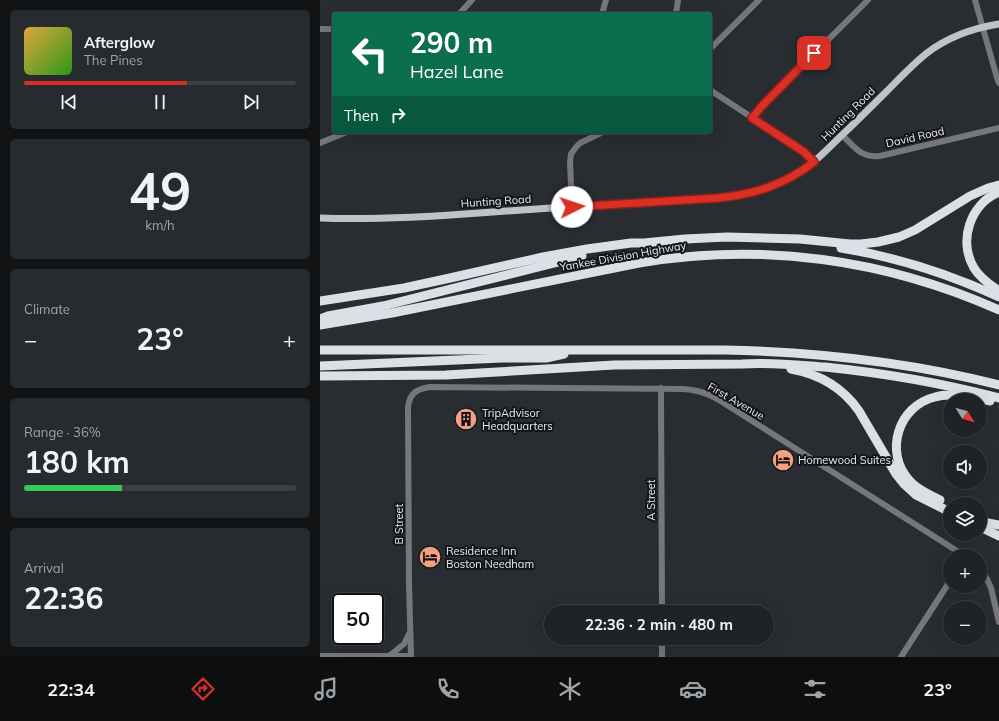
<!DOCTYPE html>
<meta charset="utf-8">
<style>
:root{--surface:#1f2226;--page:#272a2e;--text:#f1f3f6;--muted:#a1a4a7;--line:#3c3f43;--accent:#d93025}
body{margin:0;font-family:Mulish,sans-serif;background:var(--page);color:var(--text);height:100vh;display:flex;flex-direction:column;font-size:15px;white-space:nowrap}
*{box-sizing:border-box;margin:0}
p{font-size:13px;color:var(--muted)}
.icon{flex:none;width:22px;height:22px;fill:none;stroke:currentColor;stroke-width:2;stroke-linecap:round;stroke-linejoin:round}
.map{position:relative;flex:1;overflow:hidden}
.details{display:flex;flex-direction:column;gap:10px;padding:10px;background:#111315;width:320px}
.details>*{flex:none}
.guide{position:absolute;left:12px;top:12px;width:380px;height:122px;border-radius:4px;box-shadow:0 4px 16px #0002,0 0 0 1px var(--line);background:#0b6e4f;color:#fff;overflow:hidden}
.needle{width:26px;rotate:127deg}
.tools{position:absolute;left:623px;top:393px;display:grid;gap:8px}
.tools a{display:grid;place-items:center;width:44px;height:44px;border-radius:50%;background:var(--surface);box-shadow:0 4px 16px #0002,0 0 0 1px var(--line);font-size:20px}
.speed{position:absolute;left:12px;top:593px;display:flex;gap:8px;font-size:20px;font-weight:700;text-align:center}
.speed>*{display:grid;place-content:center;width:52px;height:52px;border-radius:50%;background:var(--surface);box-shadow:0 4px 16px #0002,0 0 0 1px var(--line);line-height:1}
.speed .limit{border:2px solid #111;border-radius:6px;background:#fff;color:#111}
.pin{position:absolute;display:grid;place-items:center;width:34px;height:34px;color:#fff;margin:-17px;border-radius:8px;box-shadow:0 2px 6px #0006}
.me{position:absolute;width:44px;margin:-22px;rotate:86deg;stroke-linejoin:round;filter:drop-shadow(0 0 3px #0008)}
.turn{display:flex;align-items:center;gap:14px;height:84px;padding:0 12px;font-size:18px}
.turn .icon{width:52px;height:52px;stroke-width:2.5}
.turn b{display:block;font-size:28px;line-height:34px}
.then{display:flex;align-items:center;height:38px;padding:0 12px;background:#0003;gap:8px;font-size:15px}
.big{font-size:30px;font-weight:700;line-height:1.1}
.details .tile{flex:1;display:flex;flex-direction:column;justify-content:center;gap:6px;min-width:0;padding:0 14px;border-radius:6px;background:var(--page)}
.details .dial{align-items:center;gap:0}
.dial b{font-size:52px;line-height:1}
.song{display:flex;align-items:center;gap:12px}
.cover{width:48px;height:48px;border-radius:6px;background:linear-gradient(135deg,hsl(40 70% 55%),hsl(110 70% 35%))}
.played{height:4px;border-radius:2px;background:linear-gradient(90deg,var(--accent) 60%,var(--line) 60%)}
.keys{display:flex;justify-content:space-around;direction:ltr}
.heat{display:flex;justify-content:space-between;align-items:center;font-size:22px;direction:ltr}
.charge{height:6px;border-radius:3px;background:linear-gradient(90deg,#34c759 36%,var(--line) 0)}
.trip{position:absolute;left:224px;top:605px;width:230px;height:40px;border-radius:20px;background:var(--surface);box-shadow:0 4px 16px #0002,0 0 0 1px var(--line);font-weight:700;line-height:40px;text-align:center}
.dock{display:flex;height:64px;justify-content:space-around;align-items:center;background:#0c0e0f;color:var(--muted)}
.dock .icon{width:28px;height:28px}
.dock .selected{color:var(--accent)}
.dock b{font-size:18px;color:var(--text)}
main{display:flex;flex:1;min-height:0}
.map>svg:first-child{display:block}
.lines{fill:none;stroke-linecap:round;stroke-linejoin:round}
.minor{stroke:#75777a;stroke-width:6}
.major{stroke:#bec3c8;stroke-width:7}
.highway{stroke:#dbe0e7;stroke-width:9}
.route-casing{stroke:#8d1f18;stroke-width:10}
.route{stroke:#d93025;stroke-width:7}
.labels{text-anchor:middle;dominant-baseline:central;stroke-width:4;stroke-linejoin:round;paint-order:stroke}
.street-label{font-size:11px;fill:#e9ecef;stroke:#131517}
.poi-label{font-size:11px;fill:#e9ecef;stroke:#131517;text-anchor:start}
</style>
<main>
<section class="details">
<div class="tile">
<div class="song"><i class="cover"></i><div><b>Afterglow</b><p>The Pines</p></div></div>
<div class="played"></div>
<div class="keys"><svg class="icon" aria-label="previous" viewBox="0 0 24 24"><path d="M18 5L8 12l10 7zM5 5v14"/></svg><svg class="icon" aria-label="pause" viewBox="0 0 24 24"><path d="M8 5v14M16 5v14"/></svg><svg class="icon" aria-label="next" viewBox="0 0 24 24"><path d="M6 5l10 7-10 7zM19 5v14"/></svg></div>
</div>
<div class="tile dial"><b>49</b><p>km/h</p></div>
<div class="tile"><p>Climate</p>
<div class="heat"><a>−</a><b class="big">23°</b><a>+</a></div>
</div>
<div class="tile"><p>Range · 36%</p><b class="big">180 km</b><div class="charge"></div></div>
<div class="tile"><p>Arrival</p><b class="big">22:36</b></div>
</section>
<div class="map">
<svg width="679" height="657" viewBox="0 0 679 657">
<rect width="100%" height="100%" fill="#292d32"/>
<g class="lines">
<g class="minor">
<polyline points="655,0 677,78 679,83"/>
<polyline points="139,14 152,0"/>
<polyline points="282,14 286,0"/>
<polyline points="356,14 358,0"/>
<polyline points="0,29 14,29"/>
<polyline points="390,49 439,0"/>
<polyline points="390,90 480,149 487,154 494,161"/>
<polyline points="432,118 441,107 548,0"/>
<path d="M522 135C535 147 540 158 560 156L679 128"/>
<polyline points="0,143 27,132"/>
<polyline points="252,207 250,162 251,154 256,147 260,143 283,132"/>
<polyline points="341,388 342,612"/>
<polyline points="660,569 667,579 671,588 679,622"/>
<polyline points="342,638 342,657"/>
<path d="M0 656H91L89 583 88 408C89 393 97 389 110 387L362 389C376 389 387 393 399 400L645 556"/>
<polyline points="69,656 84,644 89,634"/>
<polyline points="581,657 630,581"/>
</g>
<path class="major" d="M0 218C53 220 106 217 159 213 203 210 246 207 289 204 316 202 343 201 370 200 406 197 438 195 471 178 490 167 506 151 522 135 537 121 552 106 567 91 580 78 593 64 607 53 628 37 654 28 679 24"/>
<g class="highway">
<path d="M679 192C650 204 638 241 654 268 660 278 670 285 679 291"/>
<path d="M521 248C576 257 629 274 679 297"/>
<polyline points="0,301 84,288 130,278 223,257 267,249 311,243 324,243 365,239 407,237 480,239 530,244 541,244 558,242 579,237 595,230 650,196 668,188 679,185"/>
<polyline points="0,319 8,316 63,306 262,256"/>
<path d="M0 325 72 313 319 263C442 242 565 259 679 310"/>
<path d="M0 350H405C498 352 589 362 679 385"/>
<polyline points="0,366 182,358 226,358 244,354"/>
<path d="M471 369C499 374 523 388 539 411L576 474 584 484 596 495 630 512"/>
<path d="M0 376 126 375 294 365 422 364C450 362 477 365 505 367 563 373 622 383 679 398"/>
<path d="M620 500C609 494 597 490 589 480 564 452 578 406 615 397 631 392 654 398 670 401"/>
<polyline points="660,520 668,523 679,525"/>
<polyline points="660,527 679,536"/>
</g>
</g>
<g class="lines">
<g class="route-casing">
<path id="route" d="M252 207 398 198C435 194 464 185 494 162L484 152 432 118 441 107 494 53"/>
</g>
<use href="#route" class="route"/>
</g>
<defs>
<g id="building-disc" transform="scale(1.15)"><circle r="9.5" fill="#f39f83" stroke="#131517"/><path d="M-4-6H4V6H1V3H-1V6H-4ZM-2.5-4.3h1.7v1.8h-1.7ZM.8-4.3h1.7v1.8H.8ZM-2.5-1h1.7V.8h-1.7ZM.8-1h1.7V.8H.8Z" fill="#111"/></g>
<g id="hotel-disc" transform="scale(1.15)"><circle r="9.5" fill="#f39f83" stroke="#131517"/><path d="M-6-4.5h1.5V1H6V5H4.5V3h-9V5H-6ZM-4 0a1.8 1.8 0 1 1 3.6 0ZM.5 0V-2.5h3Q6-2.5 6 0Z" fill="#111"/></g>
</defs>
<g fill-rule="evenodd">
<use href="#building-disc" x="146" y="419"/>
<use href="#hotel-disc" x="463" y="460"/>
<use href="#hotel-disc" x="110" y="557"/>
</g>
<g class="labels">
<g class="street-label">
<text transform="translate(528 114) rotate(-45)">Hunting Road</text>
<text transform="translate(595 137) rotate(-13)">David Road</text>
<text transform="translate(176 201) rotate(-4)">Hunting Road</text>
<text transform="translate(303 256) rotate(-10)">Yankee Division Highway</text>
<text transform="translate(416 401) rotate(30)">First Avenue</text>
<text transform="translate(331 500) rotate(-90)">A Street</text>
<text transform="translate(79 524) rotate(-90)">B Street</text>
</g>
<g class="poi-label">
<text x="162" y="413">TripAdvisor<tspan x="162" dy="13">Headquarters</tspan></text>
<text x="478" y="460">Homewood Suites</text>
<text x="126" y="551">Residence Inn<tspan x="126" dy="13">Boston Needham</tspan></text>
</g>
</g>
</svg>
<div class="tools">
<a><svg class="needle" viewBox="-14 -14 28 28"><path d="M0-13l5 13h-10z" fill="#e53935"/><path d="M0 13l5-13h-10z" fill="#a1a4a7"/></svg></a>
<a><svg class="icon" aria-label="sound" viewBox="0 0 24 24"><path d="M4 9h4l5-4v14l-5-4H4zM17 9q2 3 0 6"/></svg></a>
<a><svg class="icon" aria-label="layers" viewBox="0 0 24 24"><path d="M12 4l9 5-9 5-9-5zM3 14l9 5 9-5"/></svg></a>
<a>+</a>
<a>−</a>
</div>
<div class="speed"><div class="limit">50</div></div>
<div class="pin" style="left:494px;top:53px;background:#d93025"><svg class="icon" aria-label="arrive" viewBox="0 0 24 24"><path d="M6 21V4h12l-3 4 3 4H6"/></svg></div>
<svg class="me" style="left:252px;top:207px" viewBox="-20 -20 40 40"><circle r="19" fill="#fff"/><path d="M0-13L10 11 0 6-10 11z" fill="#d93025"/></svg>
<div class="trip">22:36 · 2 min · 480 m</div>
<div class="guide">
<div class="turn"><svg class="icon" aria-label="left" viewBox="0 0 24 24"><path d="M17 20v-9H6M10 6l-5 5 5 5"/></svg><div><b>290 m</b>Hazel Lane</div></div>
<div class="then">Then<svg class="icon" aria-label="right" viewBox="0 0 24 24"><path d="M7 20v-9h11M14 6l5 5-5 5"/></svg></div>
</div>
</div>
</main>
<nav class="dock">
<b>22:34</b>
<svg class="icon selected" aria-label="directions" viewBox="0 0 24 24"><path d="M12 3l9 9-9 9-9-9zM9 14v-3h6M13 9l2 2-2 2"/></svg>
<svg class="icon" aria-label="music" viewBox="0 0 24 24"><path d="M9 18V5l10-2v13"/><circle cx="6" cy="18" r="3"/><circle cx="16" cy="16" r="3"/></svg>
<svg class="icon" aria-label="phone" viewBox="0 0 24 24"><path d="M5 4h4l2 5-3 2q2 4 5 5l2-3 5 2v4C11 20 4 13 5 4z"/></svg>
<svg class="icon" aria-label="climate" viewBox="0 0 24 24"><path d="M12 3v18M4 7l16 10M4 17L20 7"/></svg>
<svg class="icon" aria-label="car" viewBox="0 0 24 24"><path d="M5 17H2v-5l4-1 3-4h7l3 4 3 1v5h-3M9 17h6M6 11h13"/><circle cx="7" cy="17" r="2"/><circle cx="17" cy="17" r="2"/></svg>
<svg class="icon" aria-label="filters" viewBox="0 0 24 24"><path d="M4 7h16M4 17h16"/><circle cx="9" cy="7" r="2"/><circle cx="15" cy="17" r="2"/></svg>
<b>23°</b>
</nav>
